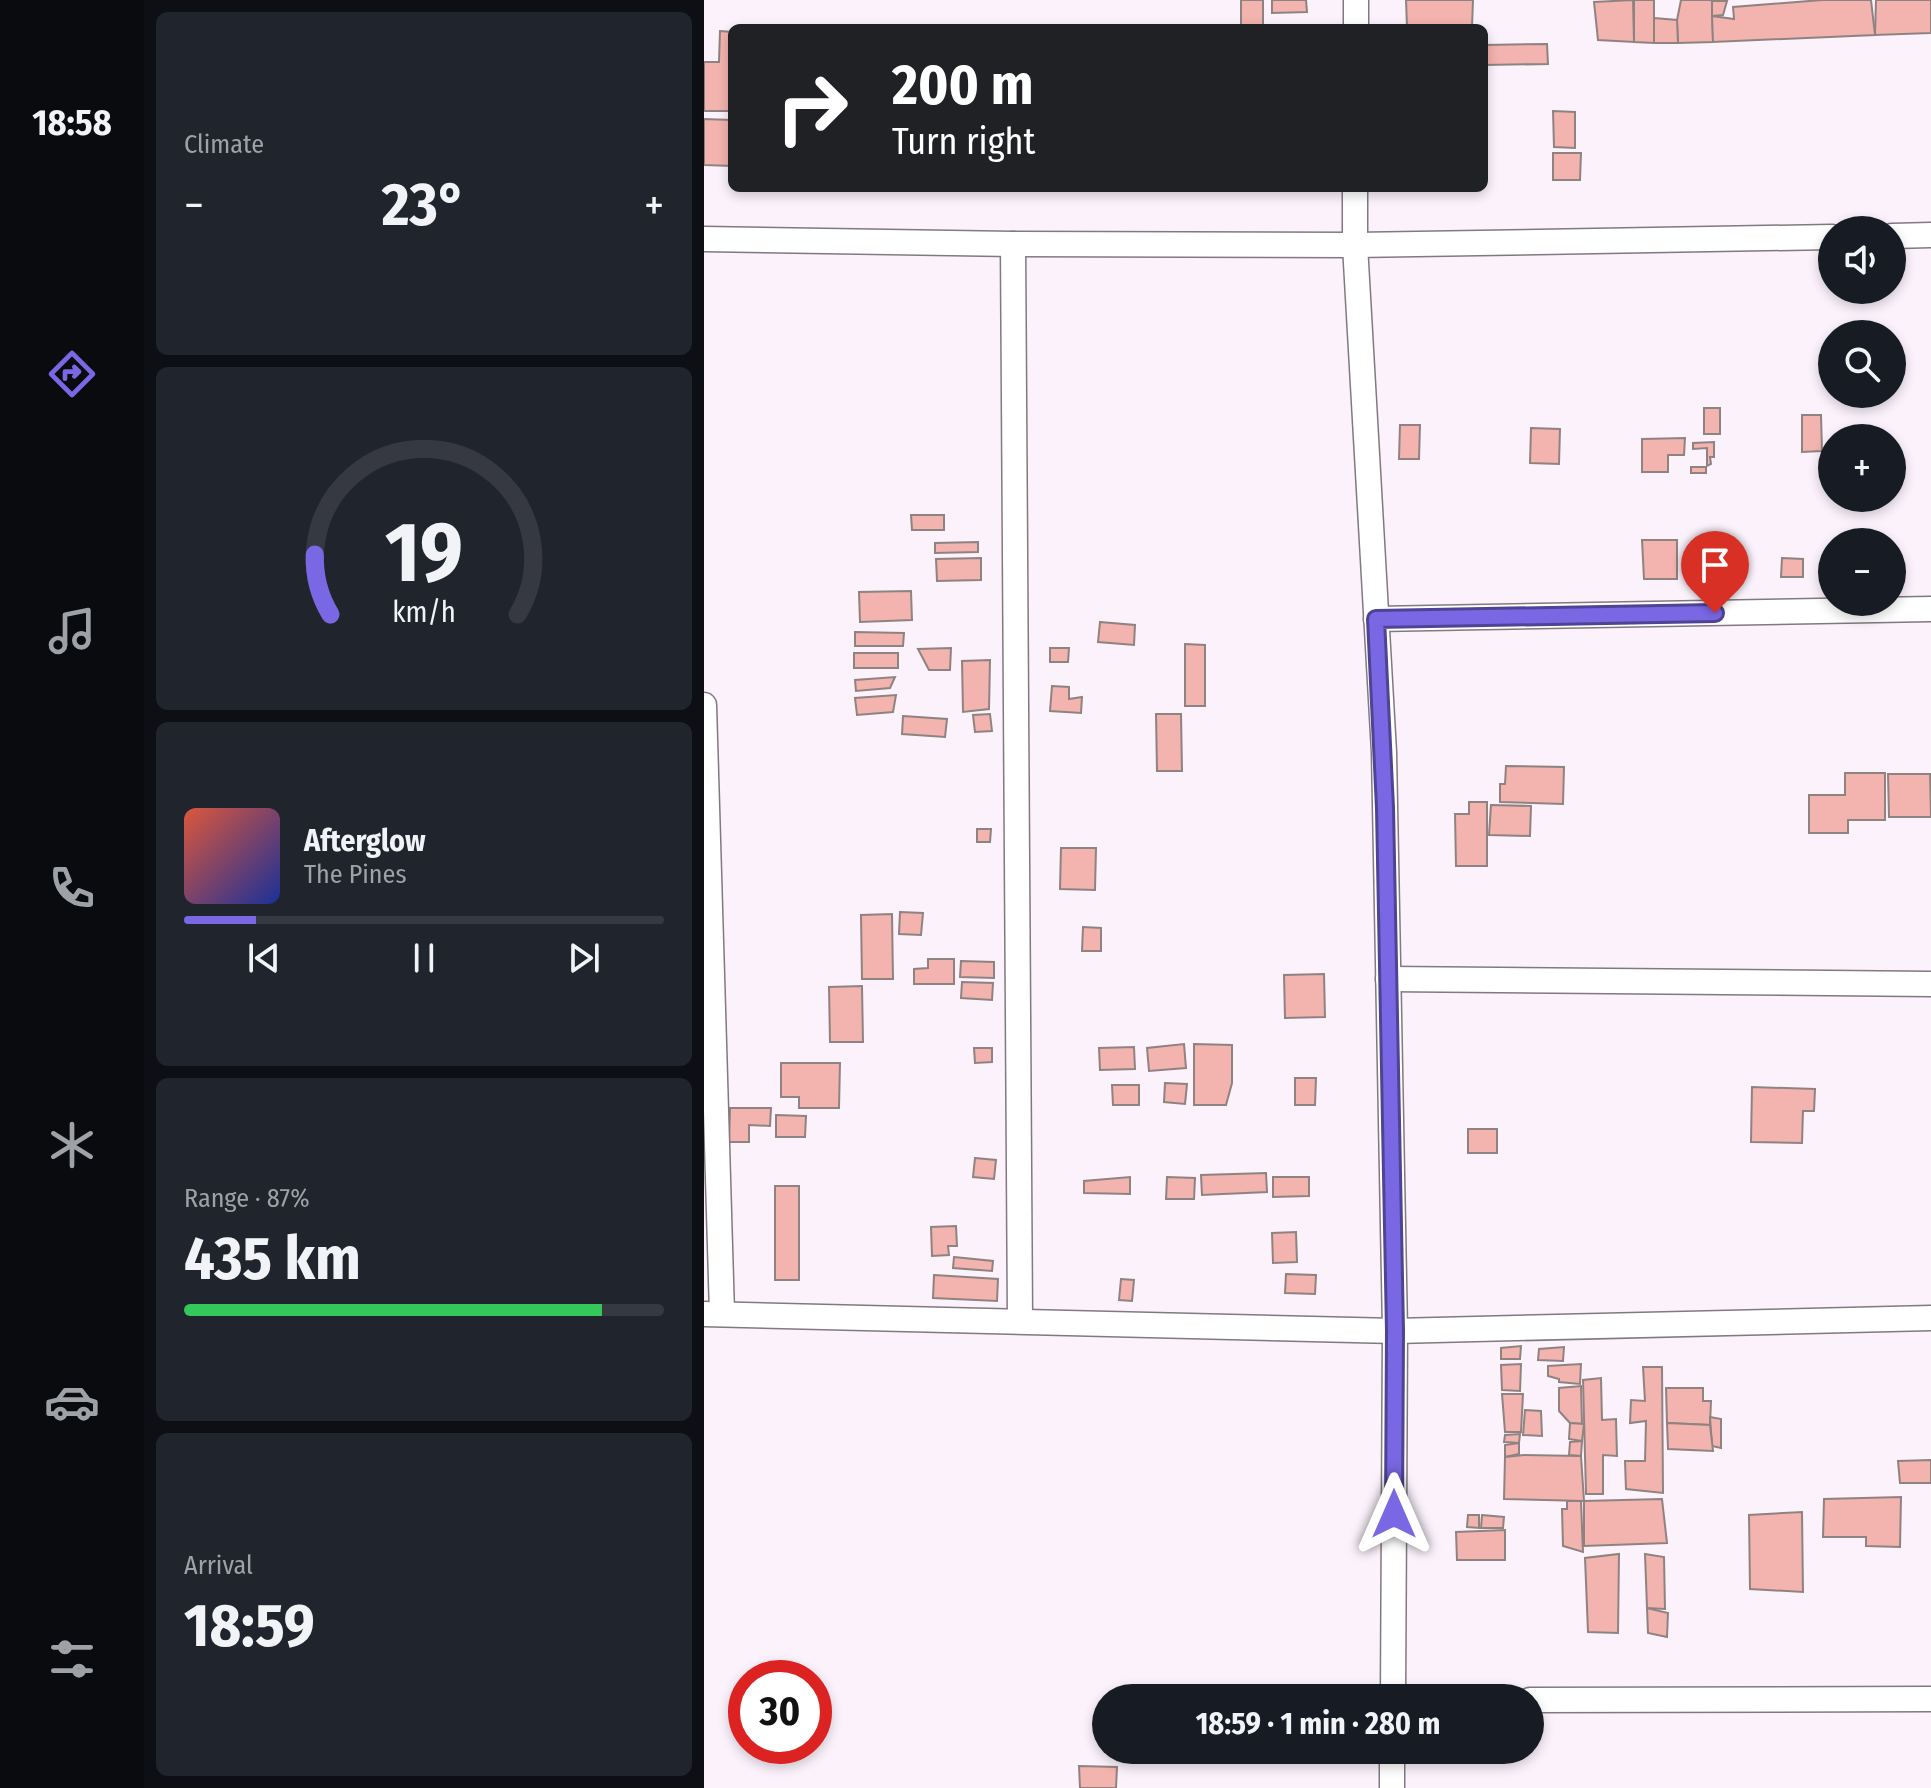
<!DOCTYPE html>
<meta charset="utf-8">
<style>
:root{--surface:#171b24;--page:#20242c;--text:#f1f3f6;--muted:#9ea1a6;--line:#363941;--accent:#7967e3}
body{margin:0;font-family:"Fira Sans Condensed",sans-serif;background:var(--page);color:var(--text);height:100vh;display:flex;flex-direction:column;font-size:30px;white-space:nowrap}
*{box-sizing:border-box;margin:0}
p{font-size:26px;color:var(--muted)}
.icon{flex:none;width:44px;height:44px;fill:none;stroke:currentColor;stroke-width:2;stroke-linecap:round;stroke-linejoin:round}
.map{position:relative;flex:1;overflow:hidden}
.details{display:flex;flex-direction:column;gap:12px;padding:12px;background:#0d0f14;width:560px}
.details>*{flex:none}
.guide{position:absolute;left:24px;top:24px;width:760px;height:168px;border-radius:12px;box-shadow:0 4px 12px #0003;background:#202124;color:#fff;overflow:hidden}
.buttons{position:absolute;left:1114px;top:216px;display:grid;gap:16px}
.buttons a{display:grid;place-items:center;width:88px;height:88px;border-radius:50%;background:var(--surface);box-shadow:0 4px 12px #0003;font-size:40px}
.speed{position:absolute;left:24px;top:1660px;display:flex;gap:16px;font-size:40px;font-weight:700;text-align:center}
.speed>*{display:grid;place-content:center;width:104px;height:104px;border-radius:50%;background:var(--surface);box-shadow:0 4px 12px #0003;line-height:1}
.speed .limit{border:12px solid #d22;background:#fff;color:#111}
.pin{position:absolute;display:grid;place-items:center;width:68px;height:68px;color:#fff;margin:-82px -34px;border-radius:50% 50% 50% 0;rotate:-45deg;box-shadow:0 0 8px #0007}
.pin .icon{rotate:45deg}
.me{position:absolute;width:88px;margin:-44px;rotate:0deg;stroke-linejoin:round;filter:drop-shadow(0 0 6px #0008)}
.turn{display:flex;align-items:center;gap:28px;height:168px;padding:0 32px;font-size:36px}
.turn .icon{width:104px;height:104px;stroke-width:2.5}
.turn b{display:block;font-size:56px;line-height:68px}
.big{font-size:60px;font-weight:700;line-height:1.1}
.details .tile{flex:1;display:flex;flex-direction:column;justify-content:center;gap:12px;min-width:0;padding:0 28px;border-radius:12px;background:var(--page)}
.details .dial{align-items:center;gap:0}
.dial svg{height:208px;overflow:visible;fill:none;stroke:var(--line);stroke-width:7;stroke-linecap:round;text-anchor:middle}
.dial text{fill:var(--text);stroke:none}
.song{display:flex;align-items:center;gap:24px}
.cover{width:96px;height:96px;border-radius:12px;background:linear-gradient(135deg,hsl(10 70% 55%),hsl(230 70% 35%))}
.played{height:8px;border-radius:4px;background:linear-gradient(90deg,var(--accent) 15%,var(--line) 15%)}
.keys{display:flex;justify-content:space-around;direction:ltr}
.heat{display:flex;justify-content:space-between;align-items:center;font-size:44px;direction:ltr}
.charge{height:12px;border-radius:6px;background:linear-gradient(90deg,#34c759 87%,var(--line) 0)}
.trip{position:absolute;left:388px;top:1684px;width:452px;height:80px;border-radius:40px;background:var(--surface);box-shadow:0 4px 12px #0003;font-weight:700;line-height:80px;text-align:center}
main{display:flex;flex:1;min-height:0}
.tab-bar{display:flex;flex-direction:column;width:144px;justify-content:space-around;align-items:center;background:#090b0e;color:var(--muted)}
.tab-bar .icon{width:56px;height:56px}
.tab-bar .on{color:var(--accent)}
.tab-bar b{font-size:36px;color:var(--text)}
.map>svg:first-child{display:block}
.building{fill:#f3b3ae;stroke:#8f8382;stroke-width:2}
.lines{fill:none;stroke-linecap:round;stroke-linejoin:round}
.minor-casing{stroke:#817981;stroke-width:27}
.minor{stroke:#fff;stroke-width:24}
.route-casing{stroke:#4f4394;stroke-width:20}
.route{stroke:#7967e3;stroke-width:14}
</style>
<main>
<nav class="tab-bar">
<b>18:58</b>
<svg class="icon on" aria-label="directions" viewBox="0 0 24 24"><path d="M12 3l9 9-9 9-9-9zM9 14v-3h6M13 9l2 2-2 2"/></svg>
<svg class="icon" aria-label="music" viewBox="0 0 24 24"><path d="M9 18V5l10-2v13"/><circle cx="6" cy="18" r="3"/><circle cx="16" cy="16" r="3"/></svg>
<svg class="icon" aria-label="phone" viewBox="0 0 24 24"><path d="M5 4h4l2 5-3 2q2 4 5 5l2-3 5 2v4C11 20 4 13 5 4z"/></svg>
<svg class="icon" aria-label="climate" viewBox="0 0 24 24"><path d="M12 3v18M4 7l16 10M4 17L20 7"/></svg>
<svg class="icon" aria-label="car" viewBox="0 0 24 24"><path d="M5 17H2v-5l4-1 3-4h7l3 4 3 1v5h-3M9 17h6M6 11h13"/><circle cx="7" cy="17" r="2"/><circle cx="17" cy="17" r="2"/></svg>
<svg class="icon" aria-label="filters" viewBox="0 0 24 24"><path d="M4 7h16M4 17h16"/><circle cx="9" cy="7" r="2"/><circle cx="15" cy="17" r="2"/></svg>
</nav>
<section class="details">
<div class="tile"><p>Climate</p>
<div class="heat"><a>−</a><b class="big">23°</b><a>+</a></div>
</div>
<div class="tile dial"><svg viewBox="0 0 100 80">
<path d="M14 69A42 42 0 1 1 86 69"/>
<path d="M14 69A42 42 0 0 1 8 46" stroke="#7967e3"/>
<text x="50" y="56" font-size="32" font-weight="700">19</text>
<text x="50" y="72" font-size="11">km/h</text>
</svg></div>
<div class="tile">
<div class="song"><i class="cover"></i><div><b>Afterglow</b><p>The Pines</p></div></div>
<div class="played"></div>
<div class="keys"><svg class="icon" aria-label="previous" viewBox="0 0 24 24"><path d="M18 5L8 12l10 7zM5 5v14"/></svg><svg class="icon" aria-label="pause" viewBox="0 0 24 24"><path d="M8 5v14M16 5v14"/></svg><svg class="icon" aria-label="next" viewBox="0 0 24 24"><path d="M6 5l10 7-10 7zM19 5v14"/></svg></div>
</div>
<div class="tile"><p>Range · 87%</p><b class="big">435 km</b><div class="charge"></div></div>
<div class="tile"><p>Arrival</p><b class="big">18:59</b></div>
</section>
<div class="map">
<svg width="1227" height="1788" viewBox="0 0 1227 1788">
<rect width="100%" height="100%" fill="#fbf2fb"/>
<g class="building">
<rect x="537" y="0" width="22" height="28"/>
<polygon points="568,0 602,0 603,12 568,13"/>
<polygon points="702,0 769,0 768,27 703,27"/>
<polygon points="929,0 930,42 894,40 890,2"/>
<polygon points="930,0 950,0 950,43 930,42"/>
<polygon points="977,0 1008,0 1009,42 974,43 973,20"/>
<polygon points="1118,0 1167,0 1171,35 1009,42 1008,16 1030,19 1029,7"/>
<polygon points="1172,0 1227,0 1227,33 1171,35"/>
<polygon points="1008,1 1023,1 1019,15 1008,16"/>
<polygon points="950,18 973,20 974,43 950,43"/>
<polygon points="16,31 28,32 28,111 0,111 0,62 15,62"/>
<polygon points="843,44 844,64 780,65 780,45"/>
<polygon points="849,111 871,112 871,148 850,147"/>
<polygon points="0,119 28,120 28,166 0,165"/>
<polygon points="849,153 877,153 876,180 849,180"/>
<rect x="1000" y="408" width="16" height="26"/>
<polygon points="1098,415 1117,415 1118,451 1098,452"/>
<polygon points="696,425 716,425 715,459 695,459"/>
<polygon points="827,428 856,429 855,464 826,463"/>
<polygon points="981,438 980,455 964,455 964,472 938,472 938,439"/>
<polygon points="1010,442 1010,457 1006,457 1007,464 1003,466 1003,448 989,449 989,443"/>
<rect x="987" y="467" width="15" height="6"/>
<polygon points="207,515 240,515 240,530 208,530"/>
<polygon points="938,540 973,540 973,579 940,579"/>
<polygon points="274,542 274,552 231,553 231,543"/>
<polygon points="277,558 277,580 233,581 232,559"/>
<polygon points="1078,558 1099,559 1099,577 1077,577"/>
<polygon points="207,591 208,620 156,622 155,592"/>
<polygon points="396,622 431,625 430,645 394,642"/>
<polygon points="151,632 200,633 199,646 151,646"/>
<polygon points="481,644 501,645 501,706 481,706"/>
<polygon points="247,648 246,670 225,670 214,649"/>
<polygon points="346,648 365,648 364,662 346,662"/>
<rect x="150" y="653" width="44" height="15"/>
<polygon points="286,660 285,709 259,712 258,661"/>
<polygon points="191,677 186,688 152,691 151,680"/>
<polygon points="348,686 365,687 365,699 378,697 377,713 346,711"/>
<polygon points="192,695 189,712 153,715 151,698"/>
<polygon points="286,714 288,731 271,732 269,715"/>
<polygon points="452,714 477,714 478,771 453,771"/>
<polygon points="199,716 243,719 241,737 198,734"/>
<polygon points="802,766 860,767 859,804 796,802 796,784 801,784"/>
<polygon points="1141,773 1181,773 1181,820 1144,820 1144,833 1105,833 1105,795 1141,795"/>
<polygon points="1184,774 1226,774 1227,817 1185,817"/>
<polygon points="765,802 783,802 783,866 752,866 751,814 765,814"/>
<polygon points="787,805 827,806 826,836 785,835"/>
<polygon points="273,829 287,829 286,842 273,842"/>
<polygon points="357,848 392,848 391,890 356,889"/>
<polygon points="196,912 219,913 217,935 195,934"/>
<polygon points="188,914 189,979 158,979 157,915"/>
<polygon points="379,927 397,928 397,951 378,951"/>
<polygon points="224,959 250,959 250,984 210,984 210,969 224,968"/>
<polygon points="257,961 290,962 290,978 256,977"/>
<polygon points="620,974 621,1017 581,1018 580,975"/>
<polygon points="258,982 289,983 288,1000 257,998"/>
<polygon points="158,986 159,1042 126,1042 125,987"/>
<polygon points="480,1044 482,1068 445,1071 443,1048"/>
<polygon points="490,1044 528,1045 528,1083 522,1105 490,1105"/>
<polygon points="430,1047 431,1069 396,1070 395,1048"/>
<polygon points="270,1048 288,1048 288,1062 271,1063"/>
<polygon points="77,1063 136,1063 135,1108 95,1108 95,1097 77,1097"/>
<polygon points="591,1078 612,1078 611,1105 591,1105"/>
<polygon points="461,1083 483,1084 481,1104 460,1102"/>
<polygon points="408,1085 435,1085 435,1105 409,1105"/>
<polygon points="1048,1087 1111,1089 1110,1111 1099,1111 1098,1143 1047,1142"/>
<polygon points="26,1108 67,1108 66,1126 45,1125 45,1142 25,1142"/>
<polygon points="72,1115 102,1116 101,1137 72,1137"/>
<rect x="764" y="1129" width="29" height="24"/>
<polygon points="271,1158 292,1160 290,1179 269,1177"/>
<polygon points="562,1173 563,1192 498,1195 497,1175"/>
<polygon points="426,1177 426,1194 380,1193 380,1181"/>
<polygon points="463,1177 491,1178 490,1199 462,1199"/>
<polygon points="569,1177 605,1177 605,1196 569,1197"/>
<rect x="71" y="1186" width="24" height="94"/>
<polygon points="252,1226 253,1246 244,1246 245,1255 228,1256 227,1227"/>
<polygon points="592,1232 593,1262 569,1263 568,1233"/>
<polygon points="250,1257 289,1261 288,1271 249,1268"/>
<polygon points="582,1274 612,1275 611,1294 581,1293"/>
<polygon points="230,1275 294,1279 293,1301 229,1298"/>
<polygon points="417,1279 430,1280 428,1301 415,1300"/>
<polygon points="817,1346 816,1359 797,1359 797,1348"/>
<polygon points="860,1347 859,1361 834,1360 835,1349"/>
<polygon points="817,1364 816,1391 798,1390 797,1365"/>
<polygon points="877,1364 876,1384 855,1382 855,1379 844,1376 844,1366"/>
<polygon points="939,1367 958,1367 959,1493 922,1489 921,1461 941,1461 942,1421 926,1423 927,1400 941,1401"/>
<polygon points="897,1378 898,1420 912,1419 913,1456 899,1455 899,1494 882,1494 879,1380"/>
<polygon points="877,1386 878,1424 866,1423 855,1411 855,1388"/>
<polygon points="962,1388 999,1388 999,1401 1007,1401 1006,1425 963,1423"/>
<polygon points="798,1394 819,1394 817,1432 801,1432"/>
<polygon points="821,1410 837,1411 838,1436 819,1435"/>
<polygon points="1006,1417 1017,1419 1017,1448 1008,1446"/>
<polygon points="866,1423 880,1424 878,1441 865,1439"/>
<polygon points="963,1423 1006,1425 1009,1451 964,1449"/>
<polygon points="816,1434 815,1443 800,1442 801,1435"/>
<polygon points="878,1441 877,1456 865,1455 866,1442"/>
<polygon points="815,1443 815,1454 801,1457 801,1445"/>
<polygon points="820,1455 877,1456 880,1501 800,1499 801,1457"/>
<polygon points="1227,1460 1227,1483 1196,1483 1194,1461"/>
<polygon points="1197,1497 1196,1547 1162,1546 1162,1537 1119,1537 1120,1499"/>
<polygon points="958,1499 963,1543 880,1546 880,1501"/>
<polygon points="863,1501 877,1501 879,1552 859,1546 858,1509 863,1509"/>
<polygon points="1098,1512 1099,1592 1046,1589 1045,1515"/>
<polygon points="764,1515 775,1515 775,1528 763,1527"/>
<polygon points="778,1515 800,1517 799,1528 777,1528"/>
<polygon points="801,1530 801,1560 753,1560 752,1532"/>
<polygon points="915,1554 914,1633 884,1632 881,1558"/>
<polygon points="941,1554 960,1557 961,1609 943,1608"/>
<polygon points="943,1608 964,1613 963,1637 944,1633"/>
<polygon points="375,1766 413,1767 412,1788 376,1788"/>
</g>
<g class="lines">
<g class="minor-casing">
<g id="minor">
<polyline points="652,28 652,0"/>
<polyline points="651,188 651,245 680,752 691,1331 689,1698"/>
<polyline points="1188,236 1227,235"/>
<polyline points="0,239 309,244 651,245 1128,237"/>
<polyline points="309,244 316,1321"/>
<polyline points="672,619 1227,609"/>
<polyline points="0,705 18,1314"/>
<polyline points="684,979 1227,984"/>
<polyline points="0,1314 691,1331 1227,1318"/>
<polyline points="826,1700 1227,1699"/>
<polyline points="688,1788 688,1750"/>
</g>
</g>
<use href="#minor" class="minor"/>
</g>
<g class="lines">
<g class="route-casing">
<polyline id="route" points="690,1514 691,1331 681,808 672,619 1011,613"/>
</g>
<use href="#route" class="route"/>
</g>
</svg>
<div class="buttons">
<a><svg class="icon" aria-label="sound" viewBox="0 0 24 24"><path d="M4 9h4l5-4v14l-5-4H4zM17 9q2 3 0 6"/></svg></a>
<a><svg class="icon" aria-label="search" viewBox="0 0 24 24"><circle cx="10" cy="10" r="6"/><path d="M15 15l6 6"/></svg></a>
<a>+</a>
<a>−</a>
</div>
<div class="speed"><div class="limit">30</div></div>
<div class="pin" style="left:1011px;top:613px;background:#d93025"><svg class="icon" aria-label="arrive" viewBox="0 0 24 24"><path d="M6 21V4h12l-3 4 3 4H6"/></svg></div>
<svg class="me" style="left:690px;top:1514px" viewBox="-20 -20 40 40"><path d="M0-17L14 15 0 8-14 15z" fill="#7967e3" stroke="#fff" stroke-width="4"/></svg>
<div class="trip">18:59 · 1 min · 280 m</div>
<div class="guide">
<div class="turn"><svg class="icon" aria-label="right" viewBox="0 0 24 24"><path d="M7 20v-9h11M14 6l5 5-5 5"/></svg><div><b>200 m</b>Turn right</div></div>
</div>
</div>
</main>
